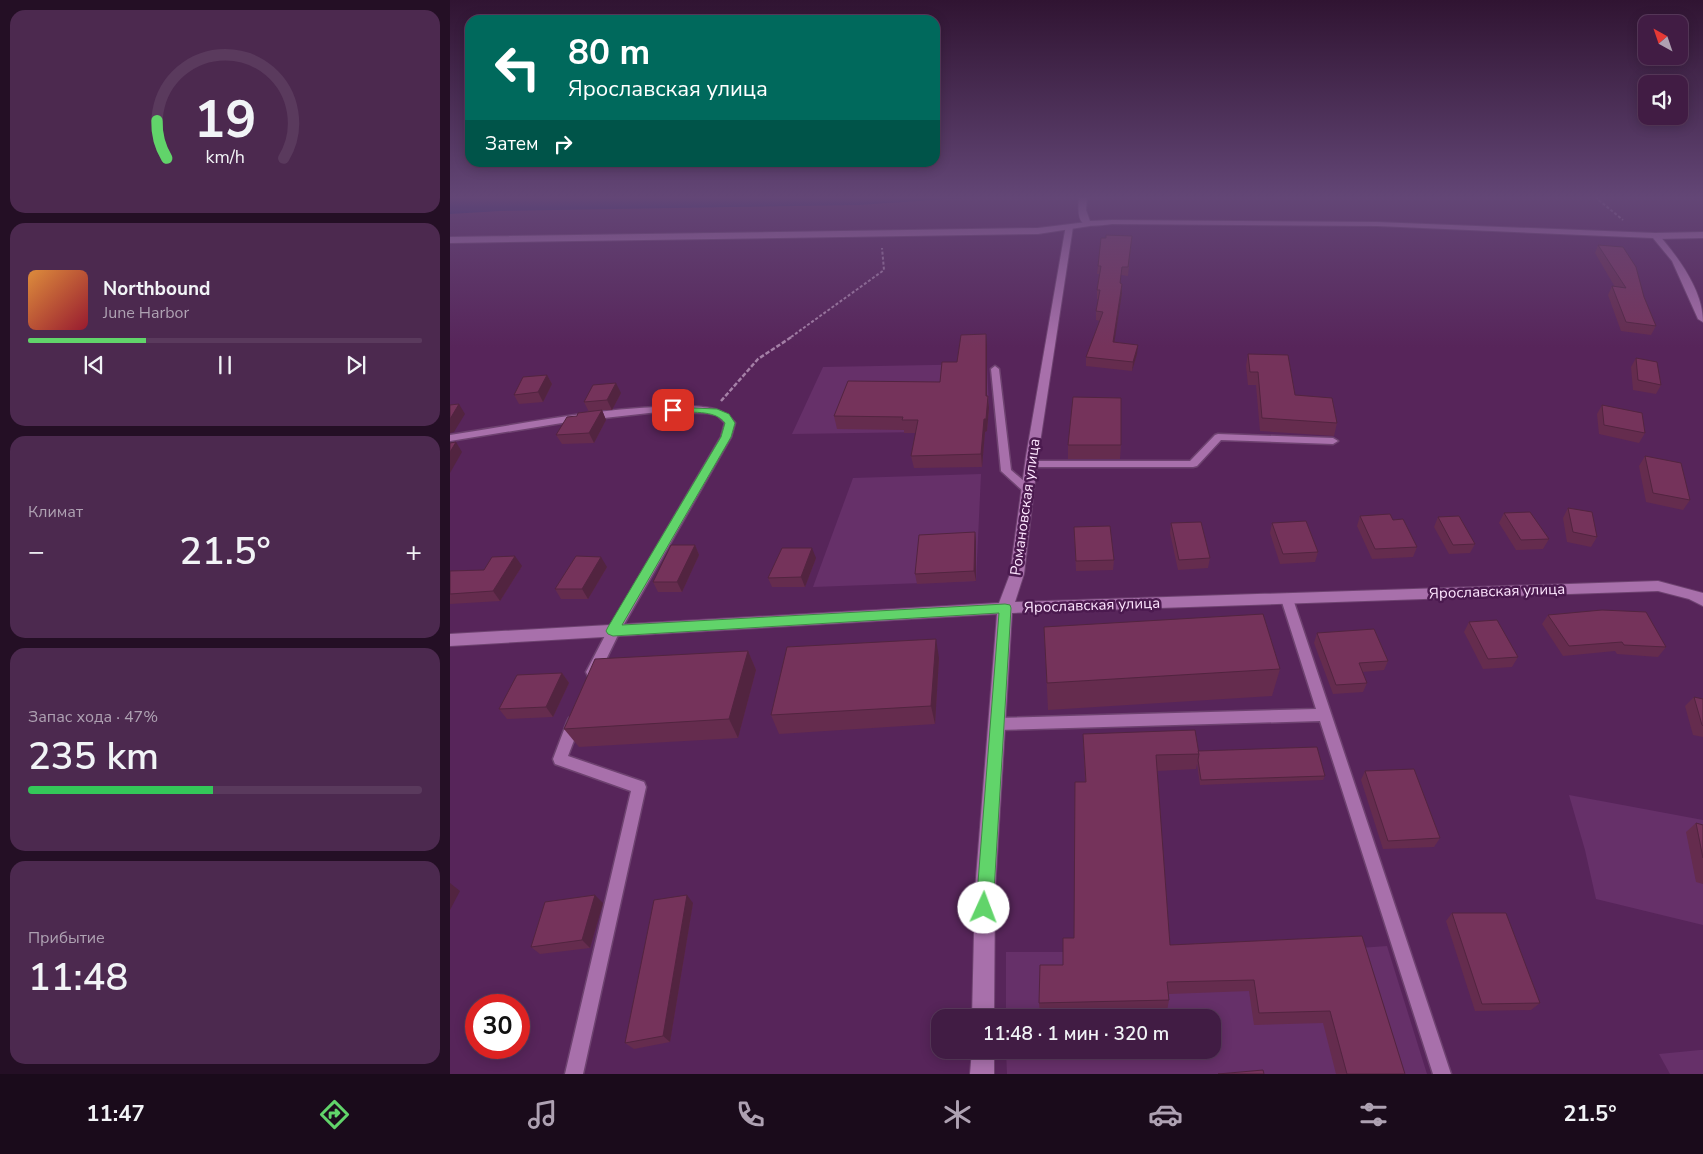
<!DOCTYPE html>
<html lang="ru">
<meta charset="utf-8">
<style>
:root{--surface:#411c44;--page:#4c294f;--text:#f1f3f6;--muted:#aea1b2;--line:#5a3a5d;--accent:#61d46a}
body{margin:0;font-family:"Nunito Sans",sans-serif;background:var(--page);color:var(--text);height:100vh;display:flex;flex-direction:column;font-size:19px;white-space:nowrap}
*{box-sizing:border-box;margin:0}
p{font-size:16px;color:var(--muted)}
.icon{flex:none;width:28px;height:28px;fill:none;stroke:currentColor;stroke-width:2;stroke-linecap:round;stroke-linejoin:round}
.map{position:relative;flex:1;overflow:hidden}
.panel{display:flex;flex-direction:column;gap:10px;padding:10px;background:#240f25;width:450px}
.panel>*{flex:none}
.hud{position:absolute;left:15px;top:15px;width:475px;height:152px;border-radius:15px;box-shadow:0 2px 12px #0003,0 0 0 1px var(--line);background:#00695c;color:#fff;overflow:hidden}
.needle{width:32px;rotate:320deg}
.buttons{position:absolute;left:1188px;top:15px;display:grid;gap:10px}
.buttons a{display:grid;place-items:center;width:50px;height:50px;border-radius:10px;background:var(--surface);box-shadow:0 2px 12px #0003,0 0 0 1px var(--line);font-size:25px}
.speed{position:absolute;left:15px;top:994px;display:flex;gap:10px;font-size:25px;font-weight:700;text-align:center}
.speed>*{display:grid;place-content:center;width:65px;height:65px;border-radius:50%;background:var(--surface);box-shadow:0 2px 12px #0003,0 0 0 1px var(--line);line-height:1}
.speed .limit{border:8px solid #d22;background:#fff;color:#111}
.pin{position:absolute;display:grid;place-items:center;width:42px;height:42px;color:#fff;margin:-21px;border-radius:10px;box-shadow:0 2px 8px #0006}
.me{position:absolute;width:55px;margin:-28px;rotate:2deg;stroke-linejoin:round;filter:drop-shadow(0 0 4px #0008)}
.turn{display:flex;align-items:center;gap:18px;height:105px;padding:0 20px;font-size:22px}
.turn .icon{width:65px;height:65px;stroke-width:2.5}
.turn b{display:block;font-size:35px;line-height:42px}
.then{display:flex;align-items:center;height:48px;padding:0 20px;background:#0003;gap:10px;font-size:19px}
.big{font-size:38px;font-weight:600;line-height:1.1}
.panel .widget{flex:1;display:flex;flex-direction:column;justify-content:center;gap:8px;min-width:0;padding:0 18px;border-radius:15px;background:var(--page)}
.panel .dial{align-items:center;gap:0}
.dial svg{height:130px;overflow:visible;fill:none;stroke:var(--line);stroke-width:7;stroke-linecap:round;text-anchor:middle}
.dial text{fill:var(--text);stroke:none}
.song{display:flex;align-items:center;gap:15px}
.cover{width:60px;height:60px;border-radius:8px;background:linear-gradient(135deg,hsl(30 70% 55%),hsl(350 70% 35%))}
.played{height:5px;border-radius:2px;background:linear-gradient(90deg,var(--accent) 30%,var(--line) 30%)}
.keys{display:flex;justify-content:space-around;direction:ltr}
.heat{display:flex;justify-content:space-between;align-items:center;font-size:28px;direction:ltr}
.charge{height:8px;border-radius:4px;background:linear-gradient(90deg,#34c759 47%,var(--line) 0)}
.trip{position:absolute;left:481px;top:1009px;width:290px;height:50px;border-radius:15px;background:var(--surface);box-shadow:0 2px 12px #0003,0 0 0 1px var(--line);font-weight:600;line-height:50px;text-align:center}
.menu{display:flex;height:80px;justify-content:space-around;align-items:center;background:#1a0b1b;color:var(--muted)}
.menu .icon{width:35px;height:35px}
.menu .selected{color:var(--accent)}
.menu b{font-size:22px;color:var(--text)}
main{display:flex;flex:1;min-height:0}
.map>svg:first-child{display:block}
.built{fill:#663069}
.water{fill:#071d68}
.lines{fill:none;stroke-linecap:round;stroke-linejoin:round}
.service-casing{stroke:#6e4270;stroke-width:3}
.pedestrian-casing{stroke:#6e4270;stroke-width:2}
.minor-casing{stroke:#6e4270;stroke-width:2}
.tertiary-casing{stroke:#6e4270;stroke-width:2}
.path-far1{stroke:#a580a7;stroke-width:2;stroke-dasharray:3 2;stroke-linecap:butt}
.path{stroke:#a580a7;stroke-width:2.5;stroke-dasharray:4.5 2;stroke-linecap:butt}
.service{fill:#a870ab;fill-rule:evenodd}
.pedestrian{fill:#a870ab;fill-rule:evenodd}
.minor{fill:#a870ab;fill-rule:evenodd}
.tertiary{fill:#a870ab;fill-rule:evenodd}
.wall{fill:#652c4e}
.shaded-wall{fill:#522440}
.building{fill:#75335b;stroke:#522440}
.route{fill:#61d46a;stroke:#3f8a45}
.labels{text-anchor:middle;dominant-baseline:central;stroke-width:5;stroke-linejoin:round;paint-order:stroke}
.street-label{font-size:15px;fill:#fee6ff;stroke:#4b1a4f}
</style>
<main>
<section class="panel">
<div class="widget dial"><svg viewBox="0 0 100 80">
<path d="M14 69A42 42 0 1 1 86 69"/>
<path d="M14 69A42 42 0 0 1 8 46" stroke="#61d46a"/>
<text x="50" y="56" font-size="32" font-weight="700">19</text>
<text x="50" y="72" font-size="11">km/h</text>
</svg></div>
<div class="widget">
<div class="song"><i class="cover"></i><div><b>Northbound</b><p>June Harbor</p></div></div>
<div class="played"></div>
<div class="keys"><svg class="icon" aria-label="previous" viewBox="0 0 24 24"><path d="M18 5L8 12l10 7zM5 5v14"/></svg><svg class="icon" aria-label="pause" viewBox="0 0 24 24"><path d="M8 5v14M16 5v14"/></svg><svg class="icon" aria-label="next" viewBox="0 0 24 24"><path d="M6 5l10 7-10 7zM19 5v14"/></svg></div>
</div>
<div class="widget"><p>Климат</p>
<div class="heat"><a>−</a><b class="big">21.5°</b><a>+</a></div>
</div>
<div class="widget"><p>Запас хода · 47%</p><b class="big">235 km</b><div class="charge"></div></div>
<div class="widget"><p>Прибытие</p><b class="big">11:48</b></div>
</section>
<div class="map">
<svg width="1253" height="1074" viewBox="0 0 1253 1074">
<rect width="100%" height="100%" fill="#57255a"/>
<g class="built">
<polygon points="537,364 539,408 537,431 342,434 373,367"/>
<polygon points="531,474 526,581 363,587 403,478"/>
<polygon points="1119,795 1253,820 1253,925 1146,899 1135,850"/>
<polygon points="937,946 977,1074 557,1074 556,1050 762,1050 762,1018 556,1017 556,952 854,952"/>
<polygon points="1250,1050 1253,1050 1253,1074 1220,1074 1209,1054"/>
</g>
<polygon class="water" points="0,197 527,197 408,205 50,211 0,214"/>
<g class="lines">
<g class="service-casing">
<g id="service">
<polygon points="545,366 549,369 561,470 581,487 582,489 581,491 573,491 551,471 541,369"/>
<path d="M238 406C256 407 273 407 285 423L281 437 169 633 148 676 143 677 138 676 136 672 159 628 271 437 275 423 267 415 257 413 208 412 118 422 0 441V435C78 423 158 406 238 406Z"/>
<polygon points="768,434 883,438 888,441 883,444 771,440 747,466 743,467 581,467 576,464 581,461 740,461 765,435"/>
<polygon points="837,594 841,596 843,599 1001,1074 983,1074 870,721 547,730 542,728 540,724 542,720 547,718 866,709 831,599 833,596"/>
<polygon points="124,716 129,718 131,722 118,756 194,782 196,787 133,1074 115,1074 181,791 105,764 103,759 117,722 119,718"/>
</g>
</g>
<g class="pedestrian-casing">
<polygon id="pedestrian" points="616,225 623,227 588,456 582,460 576,456"/>
</g>
<g class="minor-casing">
<g id="minor">
<polygon points="637,222 641,224 640,226 588,234 0,243 0,237 588,228"/>
<polygon points="1253,232 1253,238 1205,239 1201,236 1205,233"/>
<polygon points="582,452 588,456 574,574 565,602 1208,581 1253,593 1253,606 1239,599 1208,591 562,613 545,890 544,1018 522,1018 525,890 547,614 0,646 0,634 549,603 560,574 576,456"/>
<polygon points="522,1050 544,1050 544,1074 520,1074"/>
</g>
</g>
<g class="tertiary-casing">
<path id="tertiary" d="M629 197H637L636 210 640 221 662 220 927 222 1205 233 1208 234C1228 257 1253 290 1253 322L1248 319 1222 261 1203 238 927 226 662 224C635 227 626 230 629 197Z"/>
</g>
<g class="path-far1">
<polyline points="1145,197 1173,220"/>
<polyline points="341,337 434,270 432,248"/>
</g>
<polyline class="path" points="271,401 308,359 343,336"/>
<use href="#service" class="service"/>
<use href="#pedestrian" class="pedestrian"/>
<use href="#minor" class="minor"/>
<use href="#tertiary" class="tertiary"/>
</g>
<g class="wall">
<polygon points="682,236 678,276 671,275 670,284 672,293 664,342 687,354 682,371 636,366 636,357 650,321 646,320 646,311 649,299 647,299 647,290 649,274 647,274 648,266 656,238"/>
<polygon points="1148,245 1194,297 1206,326 1201,335 1171,331 1158,295 1162,286 1165,287 1145,253"/>
<polygon points="537,346 537,396 539,408 537,431 535,432 532,467 464,468 461,456 466,433 454,433 454,430 387,429 384,416 490,382 507,362"/>
<polygon points="798,354 845,395 887,423 884,436 810,431 806,385 798,385 796,366"/>
<polygon points="1186,358 1211,385 1206,394 1183,390 1181,367"/>
<polygon points="97,375 102,384 93,402 69,404 64,395"/>
<polygon points="171,393 162,410 152,410 156,420 144,443 112,444 106,435 127,416 139,412 134,402"/>
<polygon points="1152,405 1195,433 1189,443 1149,434 1147,414"/>
<polygon points="618,445 671,445 670,459 618,459"/>
<polygon points="1195,456 1240,500 1233,510 1196,502 1189,466"/>
<polygon points="1118,508 1147,537 1141,547 1117,542 1113,518"/>
<polygon points="1054,513 1099,539 1093,549 1066,550 1049,523"/>
<polygon points="910,516 943,520 967,547 963,557 922,559 907,526"/>
<polygon points="988,517 1025,544 1020,553 999,554 984,527"/>
<polygon points="721,523 760,558 758,568 728,570 720,533"/>
<polygon points="822,523 868,552 865,562 830,564 820,533"/>
<polygon points="624,527 664,560 663,570 626,571"/>
<polygon points="525,532 526,542 526,581 467,584 465,574"/>
<polygon points="245,545 249,555 232,592 208,592 203,582"/>
<polygon points="366,558 355,587 322,587 318,578"/>
<polygon points="72,566 50,601 0,604 0,571 34,570"/>
<polygon points="157,567 138,599 111,599 105,589"/>
<polygon points="1098,615 1216,647 1208,657 1167,654 1165,651 1113,656 1092,624"/>
<polygon points="1019,622 1068,657 1062,667 1033,669 1014,632"/>
<polygon points="594,627 830,669 822,696 598,710"/>
<polygon points="867,633 938,661 934,670 912,672 917,683 913,692 883,694 864,643"/>
<polygon points="298,651 306,670 288,738 129,747 114,729"/>
<polygon points="489,658 485,724 329,734 321,715"/>
<polygon points="112,673 119,683 103,717 57,719 49,709"/>
<polygon points="1244,697 1253,699 1253,737 1243,735 1235,706"/>
<polygon points="633,734 748,751 875,776 873,780 750,785 747,764 746,769 707,771 720,945 912,936 955,1074 886,1074 873,1023 804,1025 799,991 719,994 719,1000 717,1011 590,1015 589,1003 613,965 624,938 635,782"/>
<polygon points="915,771 990,838 984,847 933,849 911,780"/>
<polygon points="1246,823 1253,825 1253,884 1246,882 1236,832"/>
<polygon points="153,903 140,948 90,954 81,947"/>
<polygon points="243,903 220,1042 184,1049 175,1043"/>
<polygon points="1002,913 1090,1003 1081,1010 1025,1011 996,921"/>
</g>
<g class="shaded-wall">
<polygon points="672,284 672,293 663,351 663,342"/>
<polygon points="536,334 537,346 537,408 536,396"/>
<polygon points="688,345 687,354 682,371 683,362"/>
<polygon points="97,375 102,384 93,402 88,392"/>
<polygon points="166,383 171,393 162,410 157,400"/>
<polygon points="538,396 539,408 537,431 535,432 532,467 531,454 534,419"/>
<polygon points="9,404 15,414 4,432 0,433 0,419"/>
<polygon points="152,410 156,420 144,443 139,433"/>
<polygon points="6,442 12,452 0,473 0,452"/>
<polygon points="525,532 526,542 526,581 524,571"/>
<polygon points="245,545 249,555 232,592 227,582"/>
<polygon points="362,548 366,558 355,587 351,577"/>
<polygon points="65,556 72,566 50,601 43,591"/>
<polygon points="151,557 157,567 138,599 132,589"/>
<polygon points="486,639 489,658 485,724 481,706"/>
<polygon points="298,651 306,670 288,738 279,719"/>
<polygon points="112,673 119,683 103,717 96,707"/>
<polygon points="0,883 10,891 0,910"/>
<polygon points="145,895 153,903 140,948 132,940"/>
<polygon points="237,895 243,903 220,1042 213,1036"/>
</g>
<g class="building">
<polygon points="656,235 682,236 678,267 672,267 670,283 672,284 663,342 688,345 683,362 636,357 653,312 646,311 650,290 647,290 651,266 648,266 651,238 656,238"/>
<polygon points="1148,245 1173,247 1186,267 1194,297 1206,326 1176,322 1162,286 1176,288"/>
<polygon points="536,334 536,396 538,396 536,419 534,419 531,454 461,456 468,420 452,420 453,417 384,416 398,381 490,382 492,362 507,362 511,335"/>
<polygon points="798,354 838,355 845,395 882,398 887,423 812,418 808,372 800,372"/>
<polygon points="1186,358 1207,362 1211,385 1188,380"/>
<polygon points="97,375 88,392 64,395 73,377"/>
<polygon points="166,383 157,400 134,402 143,385"/>
<polygon points="623,397 671,398 671,445 618,445"/>
<polygon points="9,404 0,419 0,405"/>
<polygon points="1152,405 1192,413 1195,433 1154,425"/>
<polygon points="152,410 139,433 106,435 117,417 127,416 128,413"/>
<polygon points="6,442 0,452 0,443"/>
<polygon points="1195,456 1231,463 1240,500 1203,493"/>
<polygon points="1118,508 1142,512 1147,537 1123,532"/>
<polygon points="1080,512 1099,539 1071,540 1054,513"/>
<polygon points="940,514 943,520 953,519 967,547 925,549 910,516"/>
<polygon points="1009,516 1025,544 1003,545 988,517"/>
<polygon points="856,521 868,552 833,554 822,523"/>
<polygon points="751,522 760,558 729,560 721,523"/>
<polygon points="660,526 664,560 626,561 624,527"/>
<polygon points="525,532 524,571 465,574 469,535"/>
<polygon points="221,545 245,545 227,582 203,582"/>
<polygon points="332,548 362,548 351,577 318,578"/>
<polygon points="65,556 43,591 0,594 0,571 34,570 42,557"/>
<polygon points="126,556 151,557 132,589 105,589"/>
<polygon points="1152,610 1196,612 1216,647 1174,645 1172,642 1119,646 1098,615"/>
<polygon points="813,614 830,669 597,683 594,627"/>
<polygon points="1047,620 1068,657 1038,659 1019,622"/>
<polygon points="924,629 938,661 909,663 917,683 886,685 867,633"/>
<polygon points="486,639 481,706 321,715 337,647"/>
<polygon points="298,651 279,719 114,729 145,659"/>
<polygon points="112,673 96,707 49,709 67,675"/>
<polygon points="1244,697 1253,699 1253,726 1252,725"/>
<polygon points="745,730 749,754 706,755 720,945 912,936 955,1074 897,1074 880,1011 809,1013 804,980 717,982 719,1000 589,1003 590,965 613,965 613,938 624,938 625,782 636,782 633,734"/>
<polygon points="867,747 875,776 751,780 748,760 749,754 748,751"/>
<polygon points="964,769 990,838 938,841 915,771"/>
<polygon points="1246,823 1253,825 1253,858"/>
<polygon points="145,895 132,940 81,947 95,902"/>
<polygon points="237,895 213,1036 175,1043 204,900"/>
<polygon points="1002,913 1056,913 1090,1003 1032,1004"/>
<polygon points="813,1070 814,1074 768,1074"/>
</g>
<linearGradient id="sky" x2="0" y2="1"><stop stop-color="#301432"/><stop offset="0.57" stop-color="#634676"/><stop offset="1" stop-color="#634676" stop-opacity="0"/></linearGradient>
<rect width="1253" height="347" fill="url(#sky)"/>
<path class="route" d="M219 407 267 409 279 414 285 423 281 437 172 625 555 604 560 605 561 608 543 908 540 914 534 917 529 914 526 908 549 613 163 636 158 634 156 631 158 627 271 437 275 423C265 409 239 413 223 412L218 410Z"/>
<g class="labels">
<g class="street-label">
<text transform="translate(575 507) rotate(-82)">Романовская улица</text>
<text transform="translate(1047 591) rotate(-2)">Ярославская улица</text>
<text transform="translate(642 605) rotate(-2)">Ярославская улица</text>
</g>
</g>
</svg>
<div class="buttons">
<a><svg class="needle" viewBox="-14 -14 28 28"><path d="M0-13l5 13h-10z" fill="#e53935"/><path d="M0 13l5-13h-10z" fill="#aea1b2"/></svg></a>
<a><svg class="icon" aria-label="sound" viewBox="0 0 24 24"><path d="M4 9h4l5-4v14l-5-4H4zM17 9q2 3 0 6"/></svg></a>
</div>
<div class="speed"><div class="limit">30</div></div>
<div class="pin" style="left:223px;top:410px;background:#d93025"><svg class="icon" aria-label="arrive" viewBox="0 0 24 24"><path d="M6 21V4h12l-3 4 3 4H6"/></svg></div>
<svg class="me" style="left:534px;top:908px" viewBox="-20 -20 40 40"><circle r="19" fill="#fff"/><path d="M0-13L10 11 0 6-10 11z" fill="#61d46a"/></svg>
<div class="trip">11:48 · 1 мин · 320 m</div>
<div class="hud">
<div class="turn"><svg class="icon" aria-label="left" viewBox="0 0 24 24"><path d="M17 20v-9H6M10 6l-5 5 5 5"/></svg><div><b>80 m</b>Ярославская улица</div></div>
<div class="then">Затем<svg class="icon" aria-label="right" viewBox="0 0 24 24"><path d="M7 20v-9h11M14 6l5 5-5 5"/></svg></div>
</div>
</div>
</main>
<nav class="menu">
<b>11:47</b>
<svg class="icon selected" aria-label="directions" viewBox="0 0 24 24"><path d="M12 3l9 9-9 9-9-9zM9 14v-3h6M13 9l2 2-2 2"/></svg>
<svg class="icon" aria-label="music" viewBox="0 0 24 24"><path d="M9 18V5l10-2v13"/><circle cx="6" cy="18" r="3"/><circle cx="16" cy="16" r="3"/></svg>
<svg class="icon" aria-label="phone" viewBox="0 0 24 24"><path d="M5 4h4l2 5-3 2q2 4 5 5l2-3 5 2v4C11 20 4 13 5 4z"/></svg>
<svg class="icon" aria-label="climate" viewBox="0 0 24 24"><path d="M12 3v18M4 7l16 10M4 17L20 7"/></svg>
<svg class="icon" aria-label="car" viewBox="0 0 24 24"><path d="M5 17H2v-5l4-1 3-4h7l3 4 3 1v5h-3M9 17h6M6 11h13"/><circle cx="7" cy="17" r="2"/><circle cx="17" cy="17" r="2"/></svg>
<svg class="icon" aria-label="filters" viewBox="0 0 24 24"><path d="M4 7h16M4 17h16"/><circle cx="9" cy="7" r="2"/><circle cx="15" cy="17" r="2"/></svg>
<b>21.5°</b>
</nav>
